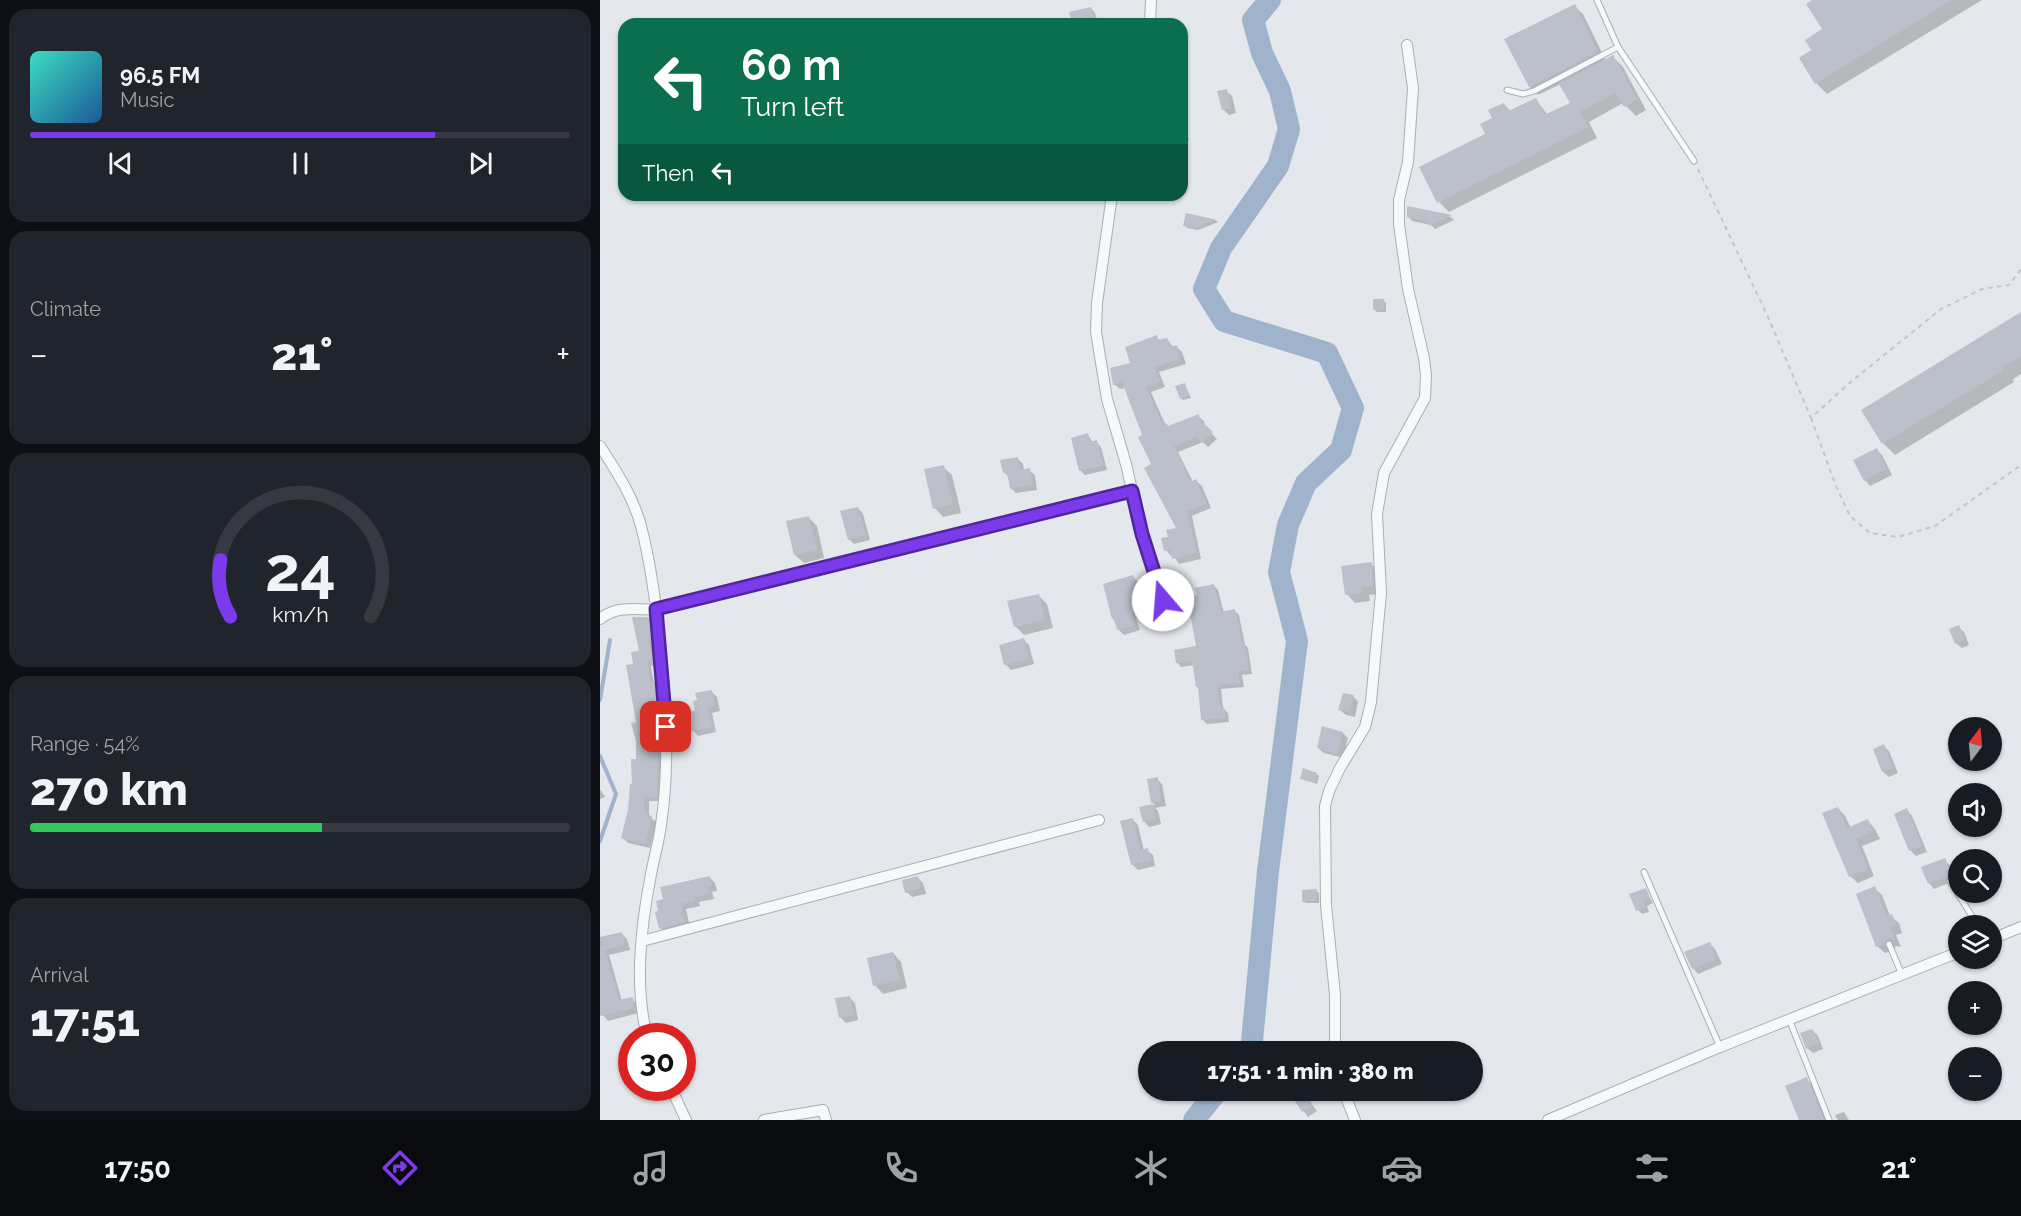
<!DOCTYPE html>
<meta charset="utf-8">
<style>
:root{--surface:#171b24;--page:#20242c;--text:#f1f3f6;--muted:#9ea1a6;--line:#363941;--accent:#7c3aed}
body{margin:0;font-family:Raleway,sans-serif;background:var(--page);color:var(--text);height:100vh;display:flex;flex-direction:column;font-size:22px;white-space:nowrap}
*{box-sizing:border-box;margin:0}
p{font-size:20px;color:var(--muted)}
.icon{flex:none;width:33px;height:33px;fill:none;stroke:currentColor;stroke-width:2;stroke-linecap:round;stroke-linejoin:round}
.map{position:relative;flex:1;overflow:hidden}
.sheet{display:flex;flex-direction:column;gap:9px;padding:9px;background:#0d0f14;width:600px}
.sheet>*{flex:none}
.top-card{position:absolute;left:18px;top:18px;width:570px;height:183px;border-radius:18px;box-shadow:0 2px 4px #0004;background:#0b6e4f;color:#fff;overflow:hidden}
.needle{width:39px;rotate:16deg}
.buttons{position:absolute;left:1348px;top:717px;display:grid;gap:12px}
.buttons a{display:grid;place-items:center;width:54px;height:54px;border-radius:50%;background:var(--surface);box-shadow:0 2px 4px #0004;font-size:30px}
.speed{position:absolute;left:18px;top:1023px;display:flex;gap:12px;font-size:30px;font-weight:700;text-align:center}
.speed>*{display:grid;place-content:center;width:78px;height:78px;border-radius:50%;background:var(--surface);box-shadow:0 2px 4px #0004;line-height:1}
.speed .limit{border:9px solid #d22;background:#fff;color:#111}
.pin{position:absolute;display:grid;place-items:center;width:51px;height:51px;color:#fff;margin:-26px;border-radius:12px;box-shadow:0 3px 9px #0006}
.me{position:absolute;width:66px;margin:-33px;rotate:342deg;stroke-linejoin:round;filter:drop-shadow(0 0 4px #0008)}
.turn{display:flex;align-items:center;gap:21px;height:126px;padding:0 24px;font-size:27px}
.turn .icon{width:78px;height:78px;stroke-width:2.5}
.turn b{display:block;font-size:42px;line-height:51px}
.then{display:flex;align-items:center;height:57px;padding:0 24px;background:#0003;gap:12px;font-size:22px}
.big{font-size:45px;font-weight:800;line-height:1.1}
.sheet .widget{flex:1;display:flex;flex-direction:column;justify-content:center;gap:9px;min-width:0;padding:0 21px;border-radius:18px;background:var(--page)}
.sheet .dial{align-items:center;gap:0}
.dial svg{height:156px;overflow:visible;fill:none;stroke:var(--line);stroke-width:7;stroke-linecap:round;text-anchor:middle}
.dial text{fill:var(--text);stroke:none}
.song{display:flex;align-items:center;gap:18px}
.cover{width:72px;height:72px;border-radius:9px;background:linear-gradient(135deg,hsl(170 70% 55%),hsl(210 70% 35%))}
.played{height:6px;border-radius:3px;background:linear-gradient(90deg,var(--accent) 75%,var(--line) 75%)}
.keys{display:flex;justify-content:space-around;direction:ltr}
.heat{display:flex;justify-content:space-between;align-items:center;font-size:33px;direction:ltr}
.charge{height:9px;border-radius:4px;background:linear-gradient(90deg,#34c759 54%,var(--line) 0)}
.trip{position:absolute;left:538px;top:1041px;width:345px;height:60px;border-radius:30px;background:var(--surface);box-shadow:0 2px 4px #0004;font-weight:800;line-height:60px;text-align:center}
.tabs{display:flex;height:96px;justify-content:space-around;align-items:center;background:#090b0e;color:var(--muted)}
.tabs .icon{width:42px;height:42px}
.tabs .on{color:var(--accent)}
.tabs b{font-size:27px;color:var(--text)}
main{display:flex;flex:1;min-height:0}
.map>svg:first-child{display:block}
.shadow{fill:#0003}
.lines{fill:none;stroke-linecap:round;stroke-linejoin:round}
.stream{stroke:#9fb4cc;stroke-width:4}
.river{stroke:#9fb4cc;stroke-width:22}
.building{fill:#bbc0ca}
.service-casing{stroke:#a9aeb7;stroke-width:7}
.minor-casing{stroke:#a9aeb7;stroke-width:12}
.path{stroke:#c2c5cb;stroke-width:2;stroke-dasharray:4.5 4.5;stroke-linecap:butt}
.service{stroke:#f7f8fa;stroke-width:5}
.minor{stroke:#f7f8fa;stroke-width:10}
.route-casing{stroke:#51269a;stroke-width:15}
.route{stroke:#7c3aed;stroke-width:10}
</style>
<main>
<section class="sheet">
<div class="widget">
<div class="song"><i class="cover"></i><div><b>96.5 FM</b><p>Music</p></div></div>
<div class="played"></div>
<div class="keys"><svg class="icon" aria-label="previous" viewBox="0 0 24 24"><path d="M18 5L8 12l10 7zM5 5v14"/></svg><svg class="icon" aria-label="pause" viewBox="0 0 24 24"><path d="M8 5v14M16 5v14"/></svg><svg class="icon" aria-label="next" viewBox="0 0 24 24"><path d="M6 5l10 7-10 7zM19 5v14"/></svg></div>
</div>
<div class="widget"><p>Climate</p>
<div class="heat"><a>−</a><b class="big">21°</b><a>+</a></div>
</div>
<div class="widget dial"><svg viewBox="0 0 100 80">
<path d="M14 69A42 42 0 1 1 86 69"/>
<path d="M14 69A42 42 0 0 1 9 40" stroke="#7c3aed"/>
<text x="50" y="56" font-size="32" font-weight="700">24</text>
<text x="50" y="72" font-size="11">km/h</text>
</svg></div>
<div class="widget"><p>Range · 54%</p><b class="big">270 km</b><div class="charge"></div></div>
<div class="widget"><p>Arrival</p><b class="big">17:51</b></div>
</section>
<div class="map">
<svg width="1421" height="1120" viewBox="0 0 1421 1120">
<rect width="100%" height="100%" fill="#e4e7ec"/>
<g class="shadow">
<polygon points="1215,0 1382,0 1227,94 1216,83 1213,51 1224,29"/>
<polygon points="974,6 983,14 1006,61 1013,57 1023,67 1046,110 1036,116 1023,103 989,122 997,138 849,212 839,202 887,135 894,119 904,104 911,112 936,100 948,115 972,103 961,84 938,95 930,87"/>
<polygon points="491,8 495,13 498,23 475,24 473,22"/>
<polygon points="626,91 632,96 636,113 629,115 623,109"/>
<polygon points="582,135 589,138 586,148 582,147"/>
<polygon points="808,207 851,217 854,220 835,229 831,225 812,221 808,216"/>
<polygon points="587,215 617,221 618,222 598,230 587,228 585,226"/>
<polygon points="783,300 786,303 786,312 777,312 775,310"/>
<polygon points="1421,313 1421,374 1413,379 1414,382 1295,455 1283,443"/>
<polygon points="556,337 561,341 567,339 573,347 576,346 582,352 586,364 559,372 565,387 551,392 566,426 569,428 598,416 604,421 605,427 617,439 608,447 603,442 578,452 593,482 596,481 602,486 611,508 592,516 601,559 579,564 573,555 571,556 566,550 569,538 578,529 526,388 520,389 514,384"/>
<polygon points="585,385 591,398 583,400 581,398"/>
<polygon points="488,435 493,443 496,442 501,447 507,470 485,475 480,470"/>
<polygon points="1276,450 1282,455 1292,475 1270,486 1265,480 1255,461"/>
<polygon points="418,459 423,464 424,470 429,470 435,475 437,490 416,493 411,488 409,477 404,472"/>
<polygon points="343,467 352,475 361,513 343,517 335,508"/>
<polygon points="258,508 263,514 270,540 254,544 249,539"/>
<polygon points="209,518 217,526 224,558 204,563 195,555"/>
<polygon points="771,564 780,572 781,594 769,595 770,601 755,603 747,594"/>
<polygon points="533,577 538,582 543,599 536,601 541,617 536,618 540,630 524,635 518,629 513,618"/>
<polygon points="613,585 618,590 624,613 635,611 639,615 645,645 648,648 652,674 642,675 644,687 621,689 623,708 628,713 629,722 607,724 603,720 600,689 597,687 595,665 581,667 577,662 598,647 599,596"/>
<polygon points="438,595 447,604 453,628 424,635 415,626"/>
<polygon points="49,619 54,624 56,643 53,644 56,665 51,666 54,683 60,688 61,695 61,801 49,801 49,817 57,822 50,848 28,843 23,838 37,760 35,665"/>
<polygon points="1358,627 1364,632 1369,645 1362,648 1356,643"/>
<polygon points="424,640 429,645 434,664 411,670 405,664"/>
<polygon points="111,691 117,697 120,711 112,713 116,732 98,736 86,723"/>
<polygon points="753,696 758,702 755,717 746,715 740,710"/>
<polygon points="743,733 748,738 743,758 724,753 718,748"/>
<polygon points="1284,746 1289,751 1298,773 1289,777 1283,772 1274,750"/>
<polygon points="717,774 719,776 717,784 701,778"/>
<polygon points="557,779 562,784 566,806 555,808 558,811 561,824 549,827 544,821 541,808 555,805 552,802"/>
<polygon points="0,789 5,797 0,799"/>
<polygon points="1238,808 1245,816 1251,828 1268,821 1275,829 1280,839 1262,846 1274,876 1258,883 1250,876"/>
<polygon points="1307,810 1312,816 1327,852 1316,856 1311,851 1296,815"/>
<polygon points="532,819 538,825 544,851 547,850 553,855 555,866 538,870 533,865"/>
<polygon points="1344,860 1350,865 1356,880 1334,889 1329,883"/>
<polygon points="317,877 323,883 326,894 312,897 307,892"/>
<polygon points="110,878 115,883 117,891 112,892 114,899 99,902 100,906 86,909 90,927 66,933 61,928 60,912"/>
<polygon points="1274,888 1282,895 1290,916 1299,923 1302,933 1296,935 1301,947 1296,946 1292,951 1285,953 1277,946"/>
<polygon points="1045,890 1053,903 1047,906 1049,912 1042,914 1038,910"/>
<polygon points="716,891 719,893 719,903 706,903 703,901"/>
<polygon points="21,933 27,939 30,950 9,955 22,1001 32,999 37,1004 39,1013 8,1021 3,1015 0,1004 0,938"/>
<polygon points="1110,944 1115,949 1122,964 1098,974 1093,968"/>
<polygon points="293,953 301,962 307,988 283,994 275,985"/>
<polygon points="249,997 255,1003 258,1020 246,1023 240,1017"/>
<polygon points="1212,1030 1218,1036 1223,1049 1213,1053 1207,1048"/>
<polygon points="1206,1079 1215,1087 1228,1120 1201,1120"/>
<polygon points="704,1093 717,1111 708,1117 695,1099"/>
<polygon points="1244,1112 1249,1120 1238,1120 1235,1115"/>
</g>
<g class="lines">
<g class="stream">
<polyline points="0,700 10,640"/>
<polyline points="0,756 16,794 0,841"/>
</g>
<g class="river">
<polyline points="651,1052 668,871 697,641 679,572 688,525 706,483 741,450 753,408 727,353 624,321 604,289 621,248 678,166 689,129 680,91 662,53 653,20 670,0"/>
<polyline points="594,1120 618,1090"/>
</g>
</g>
<g class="building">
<polygon points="1212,0 1352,0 1215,84 1199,58 1211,50 1205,40 1222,29 1206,4"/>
<polygon points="975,4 998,52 929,87 904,39"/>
<polygon points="491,7 495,19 472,23 469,12"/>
<polygon points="1013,55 1037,99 1024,107 1015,93 980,112 988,127 837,203 819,167 885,134 880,124 892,118 888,110 904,103 908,111 936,98 944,115 970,103 959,84"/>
<polygon points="627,89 631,108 622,110 617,91"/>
<polygon points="807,206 852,215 829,226 828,222 807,217"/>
<polygon points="586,213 617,220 595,228 583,226"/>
<rect x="773" y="299" width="11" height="11"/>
<polygon points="1421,312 1421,356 1402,367 1404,370 1282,444 1261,410"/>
<polygon points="557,335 558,340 567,338 570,347 577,345 581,359 555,367 560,382 546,387 563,425 566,423 568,426 599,414 600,420 613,432 602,443 596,437 574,446 591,482 596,479 607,503 587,511 597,553 572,559 570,550 564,551 561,538 568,537 566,530 576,528 544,468 551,464 538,437 542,435 522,382 513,385 510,368 530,363 525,347"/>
<polygon points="585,383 589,396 580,399 575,386"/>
<polygon points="488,433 490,442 497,440 503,465 479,471 471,438"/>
<polygon points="1277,448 1287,469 1264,481 1253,460"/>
<polygon points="418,457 420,470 430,468 433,485 410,489 407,472 403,473 400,460"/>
<polygon points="344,465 353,504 333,509 324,469"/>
<polygon points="258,507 266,535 248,540 240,511"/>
<polygon points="209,516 217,550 194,555 186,521"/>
<polygon points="772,562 773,586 761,587 762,593 745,595 741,566"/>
<polygon points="533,575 538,593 531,595 536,612 532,613 535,625 517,630 514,618 512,619 503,584"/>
<polygon points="614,584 621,612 635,609 642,642 644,642 649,670 638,671 640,683 617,685 620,707 624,707 626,718 601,720 598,687 596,687 592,661 576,663 574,650 596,646 587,597 597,595 595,588"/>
<polygon points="439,594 445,620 414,627 407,601"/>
<polygon points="32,617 50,617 52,638 48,639 52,660 47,661 50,682 56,681 58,712 57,797 44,797 45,814 52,816 45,844 21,838 28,810 30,784 32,784 31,759 36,759 36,741 31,723 36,722 26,665 33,664 31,652 39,651"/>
<polygon points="1359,625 1365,639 1355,644 1349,629"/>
<polygon points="424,638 429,659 404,665 399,645"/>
<polygon points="112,690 115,706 108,708 112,727 91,731 90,723 85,724 82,713 95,711 93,701 97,700 95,693"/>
<polygon points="743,693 754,695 750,712 738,710"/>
<polygon points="722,726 743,732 737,754 717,748"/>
<polygon points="1284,744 1293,768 1282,772 1273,749"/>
<polygon points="703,768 717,773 715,783 700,779"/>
<polygon points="558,777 561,801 551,803 547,779"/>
<polygon points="553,804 556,819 543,822 539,807"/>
<polygon points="1238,807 1247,828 1268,819 1273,831 1256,839 1268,869 1249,877 1222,813"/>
<polygon points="1307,808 1322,846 1309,851 1294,814"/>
<polygon points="533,818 540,850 548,848 551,861 531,865 520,821"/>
<polygon points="1345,858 1352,875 1328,884 1321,867"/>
<polygon points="110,876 112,886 107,887 109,894 94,897 95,901 81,904 85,922 59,929 55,912 58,911 56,901 63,899 60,887"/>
<polygon points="318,876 321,888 305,893 302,880"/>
<polygon points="1275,886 1287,916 1292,914 1296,925 1290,927 1295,940 1288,939 1284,944 1276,947 1256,894"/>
<polygon points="1046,888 1050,898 1043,901 1046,907 1036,911 1029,894"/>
<polygon points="717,889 717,901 702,902 702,890"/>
<polygon points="22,932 25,945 5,950 19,1000 33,997 34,1008 0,1016 0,946 2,945 0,937"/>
<polygon points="1110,942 1117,959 1092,969 1084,952"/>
<polygon points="293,952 300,980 273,986 267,958"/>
<polygon points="250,996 254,1015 239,1018 235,998"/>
<polygon points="1212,1029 1219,1043 1206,1049 1200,1033"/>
<polygon points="1207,1077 1224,1120 1199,1120 1185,1086"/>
<polygon points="704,1091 713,1106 702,1112 693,1098"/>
</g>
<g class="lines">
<g class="service-casing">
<g id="service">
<polyline points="997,0 1018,47 1094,161"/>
<polyline points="907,90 923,94 934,91 1018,47"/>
<polyline points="1044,872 1120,1047"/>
<polyline points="1350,881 1378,926"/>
<polyline points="1289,944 1302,975"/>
<polyline points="1189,1019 1229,1120"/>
</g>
</g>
<g class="minor-casing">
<g id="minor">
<polyline points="550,24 551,0"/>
<polyline points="512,195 497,303 496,332 507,399 526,464 542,534 571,621"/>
<path d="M0 446C16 471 33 496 41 526 51 564 56 604 60 643 66 704 70 764 61 825 59 841 54 858 51 874 41 926 34 985 47 1036"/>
<path d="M0 619C16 606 36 609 56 610L533 491"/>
<polyline points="1392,939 1421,927"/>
<polyline points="42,941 499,820"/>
<polyline points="735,1052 735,995 726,905 725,806 729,791 740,768 765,727 771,702 781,593 777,514 784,473 825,398 826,375 824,358 808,289 799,224 799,200 808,162 813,88 807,45"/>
<polyline points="71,1088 86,1120"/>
<polyline points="743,1090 755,1120"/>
<polyline points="164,1120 223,1110 226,1120"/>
<polyline points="948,1120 1120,1047 1359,952"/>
</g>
</g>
<g class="path">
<polyline points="1098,169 1168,317 1211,418 1247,385 1341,309 1382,289 1409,285 1421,269"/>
<polyline points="1211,418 1236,486 1250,516 1270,533 1298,537 1335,526 1421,465"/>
</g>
<use href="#service" class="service"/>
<use href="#minor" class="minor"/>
</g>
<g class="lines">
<g class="route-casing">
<polyline id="route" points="66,727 56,609 532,491 542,534 563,600"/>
</g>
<use href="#route" class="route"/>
</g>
</svg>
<div class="buttons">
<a><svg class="needle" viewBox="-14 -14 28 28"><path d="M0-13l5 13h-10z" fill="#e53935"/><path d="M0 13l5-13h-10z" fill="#9ea1a6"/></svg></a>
<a><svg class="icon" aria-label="sound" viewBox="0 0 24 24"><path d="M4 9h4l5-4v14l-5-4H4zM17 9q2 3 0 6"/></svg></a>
<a><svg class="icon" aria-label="search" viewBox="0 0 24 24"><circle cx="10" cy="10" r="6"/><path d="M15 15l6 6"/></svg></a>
<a><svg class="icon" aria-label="layers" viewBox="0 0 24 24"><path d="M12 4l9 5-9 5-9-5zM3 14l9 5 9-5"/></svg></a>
<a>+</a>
<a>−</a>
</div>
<div class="speed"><div class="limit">30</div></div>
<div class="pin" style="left:66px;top:727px;background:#d93025"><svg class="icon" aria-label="arrive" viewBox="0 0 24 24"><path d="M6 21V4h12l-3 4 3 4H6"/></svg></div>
<svg class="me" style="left:563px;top:600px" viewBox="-20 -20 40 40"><circle r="19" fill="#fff"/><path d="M0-13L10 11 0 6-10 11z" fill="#7c3aed"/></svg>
<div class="trip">17:51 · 1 min · 380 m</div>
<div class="top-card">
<div class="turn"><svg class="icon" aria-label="left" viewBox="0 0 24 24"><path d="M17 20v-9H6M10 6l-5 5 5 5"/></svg><div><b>60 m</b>Turn left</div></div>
<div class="then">Then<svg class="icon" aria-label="left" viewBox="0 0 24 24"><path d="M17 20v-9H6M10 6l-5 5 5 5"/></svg></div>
</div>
</div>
</main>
<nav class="tabs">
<b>17:50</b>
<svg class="icon on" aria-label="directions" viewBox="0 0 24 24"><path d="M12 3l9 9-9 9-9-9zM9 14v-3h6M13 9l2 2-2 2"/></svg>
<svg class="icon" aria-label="music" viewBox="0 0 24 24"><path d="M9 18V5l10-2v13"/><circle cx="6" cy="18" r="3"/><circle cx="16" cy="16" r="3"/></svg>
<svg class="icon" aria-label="phone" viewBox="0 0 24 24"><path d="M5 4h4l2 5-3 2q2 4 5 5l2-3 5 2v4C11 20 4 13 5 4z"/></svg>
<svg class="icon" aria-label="climate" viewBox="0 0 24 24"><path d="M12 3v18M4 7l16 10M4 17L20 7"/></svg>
<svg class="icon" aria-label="car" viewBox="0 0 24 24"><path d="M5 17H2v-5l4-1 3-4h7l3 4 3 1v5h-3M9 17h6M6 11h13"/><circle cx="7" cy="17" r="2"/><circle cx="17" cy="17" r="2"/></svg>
<svg class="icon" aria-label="filters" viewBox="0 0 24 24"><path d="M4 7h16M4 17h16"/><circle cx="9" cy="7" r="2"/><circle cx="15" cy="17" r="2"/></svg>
<b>21°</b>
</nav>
